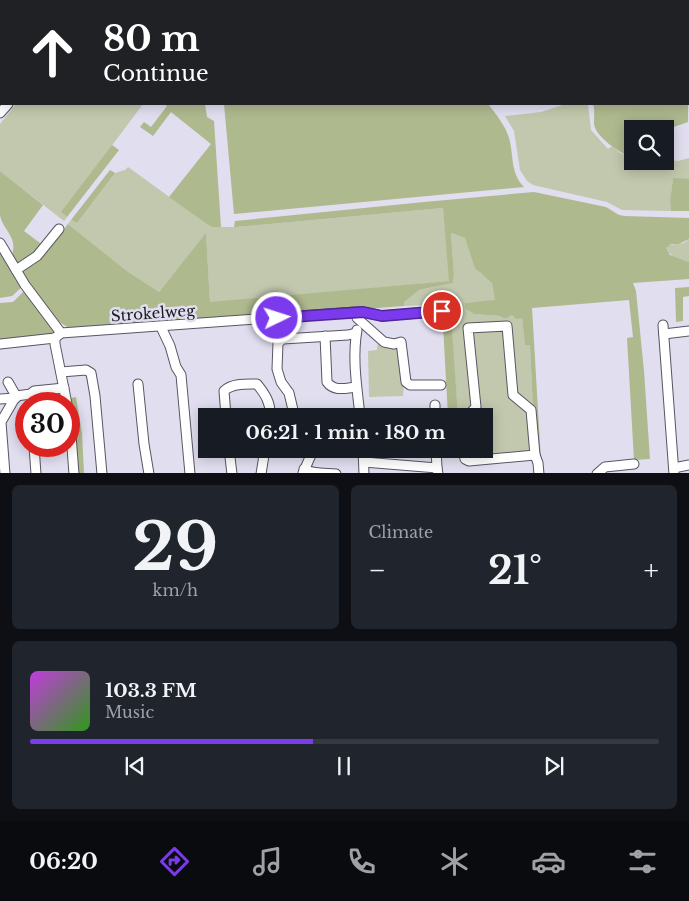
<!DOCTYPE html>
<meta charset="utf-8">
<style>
:root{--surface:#171b24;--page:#20242c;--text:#f1f3f6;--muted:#9ea1a6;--line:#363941;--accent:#7c3aed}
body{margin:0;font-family:"Libre Baskerville",serif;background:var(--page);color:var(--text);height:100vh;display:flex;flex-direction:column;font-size:19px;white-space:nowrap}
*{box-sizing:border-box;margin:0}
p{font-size:16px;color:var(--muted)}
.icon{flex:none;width:28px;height:28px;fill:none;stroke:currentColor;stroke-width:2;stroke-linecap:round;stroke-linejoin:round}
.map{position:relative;height:473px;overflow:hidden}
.panel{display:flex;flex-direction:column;gap:12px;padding:12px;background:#0d0f14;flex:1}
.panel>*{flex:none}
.hud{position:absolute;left:0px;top:0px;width:690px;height:105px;box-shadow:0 2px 12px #0003;background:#202124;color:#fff;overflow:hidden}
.tools{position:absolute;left:624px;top:120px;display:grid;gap:10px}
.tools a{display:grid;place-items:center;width:50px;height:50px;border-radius:0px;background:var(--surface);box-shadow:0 2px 12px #0003;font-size:25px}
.speed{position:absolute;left:15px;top:392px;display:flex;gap:10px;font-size:25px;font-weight:700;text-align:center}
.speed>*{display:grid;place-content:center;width:65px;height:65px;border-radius:50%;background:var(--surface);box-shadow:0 2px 12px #0003;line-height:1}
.speed .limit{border:8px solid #d22;background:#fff;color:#111}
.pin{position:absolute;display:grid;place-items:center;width:42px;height:42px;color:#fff;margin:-21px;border:2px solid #fff;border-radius:50%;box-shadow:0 1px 5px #0007}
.me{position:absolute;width:55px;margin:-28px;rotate:86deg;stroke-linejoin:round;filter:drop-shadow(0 0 4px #0008)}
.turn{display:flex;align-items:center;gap:18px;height:105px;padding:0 20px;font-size:22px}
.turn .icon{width:65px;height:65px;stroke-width:2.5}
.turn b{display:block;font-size:35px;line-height:42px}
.big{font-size:38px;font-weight:700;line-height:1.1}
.panel .card{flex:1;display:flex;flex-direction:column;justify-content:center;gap:8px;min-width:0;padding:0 18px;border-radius:8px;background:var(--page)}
.panel .dial{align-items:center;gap:0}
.dial b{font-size:65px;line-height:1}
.song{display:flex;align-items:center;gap:15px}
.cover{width:60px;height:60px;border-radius:8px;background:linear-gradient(135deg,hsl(290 70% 55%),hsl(110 70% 35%))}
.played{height:5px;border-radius:2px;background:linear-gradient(90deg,var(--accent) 45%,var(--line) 45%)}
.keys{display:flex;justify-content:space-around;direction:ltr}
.heat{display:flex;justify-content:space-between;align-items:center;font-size:28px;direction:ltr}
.panel .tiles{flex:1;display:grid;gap:12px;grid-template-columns:1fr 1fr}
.card:last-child{grid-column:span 2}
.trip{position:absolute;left:198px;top:408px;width:295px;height:50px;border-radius:0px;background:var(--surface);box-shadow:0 2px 12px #0003;font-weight:700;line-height:50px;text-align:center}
.tab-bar{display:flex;height:80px;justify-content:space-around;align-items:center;background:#090b0e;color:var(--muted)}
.tab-bar .icon{width:35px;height:35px}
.tab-bar .on{color:var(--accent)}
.tab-bar b{font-size:22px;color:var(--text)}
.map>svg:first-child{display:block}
.green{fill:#c1c8ad}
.forest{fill:#aeb98e}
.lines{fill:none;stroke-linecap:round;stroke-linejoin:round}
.minor-casing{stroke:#585664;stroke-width:11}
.minor{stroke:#fff;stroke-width:9}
.route-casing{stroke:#51269a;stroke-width:12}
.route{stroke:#7c3aed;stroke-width:9}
.labels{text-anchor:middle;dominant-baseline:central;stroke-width:5;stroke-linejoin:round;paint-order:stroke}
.street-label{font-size:15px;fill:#1b1a20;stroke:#e0deef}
</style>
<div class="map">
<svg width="689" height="474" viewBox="0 0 689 474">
<rect width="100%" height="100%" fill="#e0deef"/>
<g class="green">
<polygon points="16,104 143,104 62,212 67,217 64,221 0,171 0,124"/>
<polygon points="566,104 588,104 591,130 608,149 612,146 620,153 632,158 632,161 665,161 665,159 678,161 689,158 689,179 673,179 670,201 671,211 622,210 607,202 533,185 527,181 520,170 514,131 505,116 541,112"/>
<polygon points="128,167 208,225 212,227 237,227 443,208 450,281 210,303 206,234 159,292 127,271 68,224 71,220 77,223 115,173 125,170"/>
<path d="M451 233 465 238 480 273 491 280 492 283 496 301 466 303V309L474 314 500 316C505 320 507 318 512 315L522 317 525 344 530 345 533 409 516 393 509 323 466 325 473 404 461 416H458L449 304 404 306 403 302 419 290 453 283 454 274Z"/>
<path d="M689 239V262C681 258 670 258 666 248L668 245 684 243Z"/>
<polygon points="504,328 511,395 527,411 533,451 467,457 466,449 484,449 484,416 469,416 477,408 471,330"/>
<polygon points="378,341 399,347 404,383 403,396 369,397 368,351 377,350"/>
</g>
<g class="forest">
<polygon points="388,0 637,0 637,1"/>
<polygon points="164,104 205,104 207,117 214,121 221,227 212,227 208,225 169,197 211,144 171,112 153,136 140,127 144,122 151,127 167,106"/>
<path d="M224 104H488C496 114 505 125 509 138 514 155 510 173 524 187L234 214Z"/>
<path d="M593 104H688V122L665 130 632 129V158C621 153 596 138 594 124 594 117 595 110 593 104Z"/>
<polygon points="112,145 119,150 67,217 61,212"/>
<polygon points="110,170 115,173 77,223 71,220"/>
<path d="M0 171 43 205 24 231 44 246 18 265 12 255C18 236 3 231 0 215 0 201 0 185 0 171Z"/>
<polygon points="673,178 689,179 689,211 671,211 670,201"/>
<path d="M534 192 606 207 619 215 625 216 689 218V239L679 244H671L666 248 670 255 689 262V279L633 283 636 291 644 371 650 459 634 460 627 338 633 337 629 300 532 308 541 461 538 455 533 409 530 345H525L522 318 516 319 512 315C507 318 505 320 500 316L474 314 466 309 465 303 495 300 492 283 475 268 465 238 451 233 454 274 453 283 419 290 404 302V306L248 318 71 328C49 321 33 290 21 270L52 244 68 224 127 271 159 292 206 233 210 302 449 281 443 208 237 227H234L235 221 424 202Z"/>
<polygon points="0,249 23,286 12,296 0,298"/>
<polygon points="689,287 689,296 683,297 683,321 676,322 675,288"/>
<polygon points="24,291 55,330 51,335 0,341 0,303 13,302"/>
<polygon points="449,304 451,316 458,416 448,416 443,325 436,323 421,305"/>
<polygon points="76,397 82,433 84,473 78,473 71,398"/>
</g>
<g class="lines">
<g class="minor-casing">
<g id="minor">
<polyline points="71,1 72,0"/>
<polyline points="0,113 8,104"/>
<polyline points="0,243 25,285 61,333 355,312 363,312 382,316 441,311"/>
<polyline points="16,270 37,256 59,229"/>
<polyline points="357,318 384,342 394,344 401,342 406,382 410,385 441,385"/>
<polyline points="663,325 674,474"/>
<polyline points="161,327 170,346 176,367 181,375 190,474"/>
<path d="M357 330C352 359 357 387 360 416"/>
<polyline points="61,333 55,338 55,344 67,404"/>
<polyline points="664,334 689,331"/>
<path d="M325 336 327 382C334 392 346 388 356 387"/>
<polyline points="0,344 55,338"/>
<polyline points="61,372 86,370 91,373 95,396 102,474"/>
<polyline points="8,382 16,396"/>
<polyline points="138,384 144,444 149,474"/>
<polyline points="0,399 16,398"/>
<polyline points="32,404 31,394 34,391 64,388"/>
<polyline points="435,405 435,416"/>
<polyline points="69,409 74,474"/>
<path d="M226 416 224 391C232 383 247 384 257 384 265 394 271 403 270 416"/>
<polyline points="297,416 294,414 289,393 281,382 277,369 278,343 283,339 348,335 356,333"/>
<polyline points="468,416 476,407 468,328 507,326 513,395 531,410 535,455 538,463 539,474"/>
<polyline points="34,446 36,474"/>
<polyline points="229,449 232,474"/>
<polyline points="363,449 364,474"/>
<polyline points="436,449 437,468"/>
<polyline points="463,449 465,459 469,461 535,455"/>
<polyline points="364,462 437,468 438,474"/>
<polyline points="674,468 689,465"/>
<path d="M304 469C312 474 326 473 336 474"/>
<polyline points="303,473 311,455 317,449"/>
<polyline points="5,474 1,422 16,396 31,394"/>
<polyline points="261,474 265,449"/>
<polyline points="597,474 605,467 634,464"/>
</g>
</g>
<use href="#minor" class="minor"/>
</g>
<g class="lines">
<g class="route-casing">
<polyline id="route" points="277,318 363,312 382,316 442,311"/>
</g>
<use href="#route" class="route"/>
</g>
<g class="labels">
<g class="street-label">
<text transform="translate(153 313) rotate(-4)">Strokelweg</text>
</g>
</g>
</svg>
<div class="tools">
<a><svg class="icon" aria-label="search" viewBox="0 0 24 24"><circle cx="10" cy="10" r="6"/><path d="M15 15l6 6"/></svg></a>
</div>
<div class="speed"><div class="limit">30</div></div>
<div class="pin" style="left:442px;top:311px;background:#d93025"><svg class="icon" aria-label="arrive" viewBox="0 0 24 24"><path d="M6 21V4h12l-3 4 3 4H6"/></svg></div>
<svg class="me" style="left:277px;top:318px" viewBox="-20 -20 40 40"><circle r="17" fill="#7c3aed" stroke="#fff" stroke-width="3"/><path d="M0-11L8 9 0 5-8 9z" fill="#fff"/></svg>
<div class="trip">06:21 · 1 min · 180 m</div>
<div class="hud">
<div class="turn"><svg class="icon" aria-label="ahead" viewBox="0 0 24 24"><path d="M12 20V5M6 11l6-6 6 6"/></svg><div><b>80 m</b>Continue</div></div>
</div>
</div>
<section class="panel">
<div class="tiles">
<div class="card dial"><b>29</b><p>km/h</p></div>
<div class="card"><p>Climate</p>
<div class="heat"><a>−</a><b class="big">21°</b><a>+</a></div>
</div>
<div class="card">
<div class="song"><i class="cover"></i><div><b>103.3 FM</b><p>Music</p></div></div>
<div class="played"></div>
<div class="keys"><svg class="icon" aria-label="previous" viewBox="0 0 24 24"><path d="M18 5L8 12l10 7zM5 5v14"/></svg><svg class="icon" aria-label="pause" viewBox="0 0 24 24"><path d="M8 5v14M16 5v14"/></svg><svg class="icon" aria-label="next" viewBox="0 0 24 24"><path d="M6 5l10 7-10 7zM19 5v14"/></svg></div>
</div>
</div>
</section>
<nav class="tab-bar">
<b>06:20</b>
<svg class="icon on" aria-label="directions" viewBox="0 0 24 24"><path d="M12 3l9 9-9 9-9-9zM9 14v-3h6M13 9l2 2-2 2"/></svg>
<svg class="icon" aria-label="music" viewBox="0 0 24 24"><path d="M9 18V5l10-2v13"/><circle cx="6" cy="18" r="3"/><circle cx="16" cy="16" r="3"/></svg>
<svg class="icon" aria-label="phone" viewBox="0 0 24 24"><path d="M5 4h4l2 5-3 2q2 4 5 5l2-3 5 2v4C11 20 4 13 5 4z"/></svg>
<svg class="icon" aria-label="climate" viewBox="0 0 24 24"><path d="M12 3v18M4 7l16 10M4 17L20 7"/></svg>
<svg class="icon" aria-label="car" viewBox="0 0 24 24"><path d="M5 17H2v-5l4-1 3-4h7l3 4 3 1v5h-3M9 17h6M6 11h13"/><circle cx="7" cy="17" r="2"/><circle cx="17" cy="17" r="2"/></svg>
<svg class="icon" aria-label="filters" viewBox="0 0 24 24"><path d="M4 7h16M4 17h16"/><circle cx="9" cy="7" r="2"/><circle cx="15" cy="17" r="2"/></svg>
</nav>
